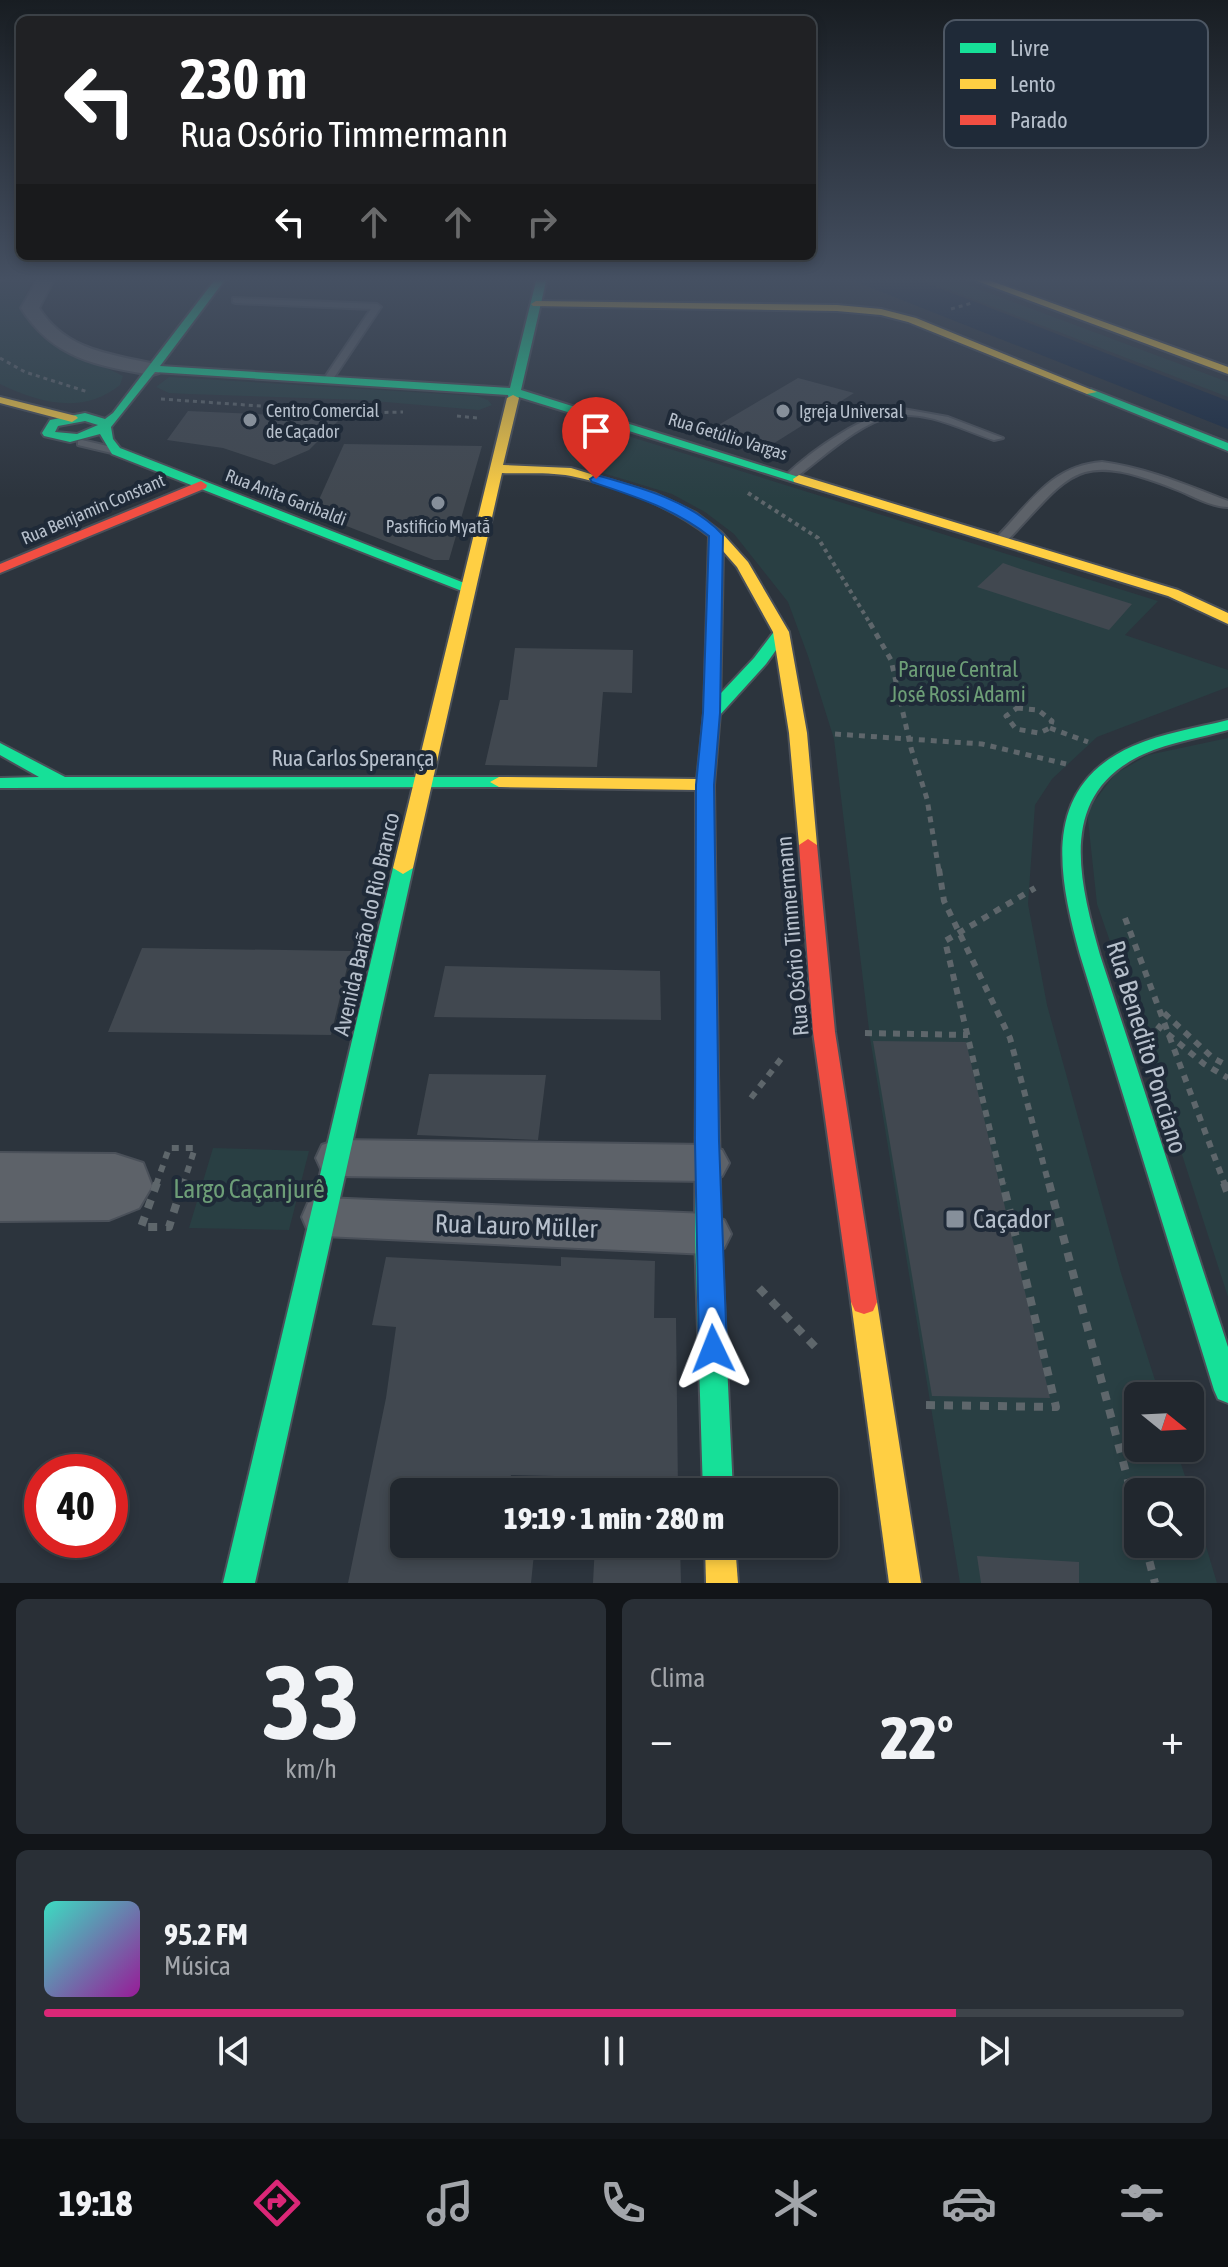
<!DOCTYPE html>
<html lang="pt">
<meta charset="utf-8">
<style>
:root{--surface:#21272e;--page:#292f36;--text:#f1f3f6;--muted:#a2a5aa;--line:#3e444a;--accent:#db2777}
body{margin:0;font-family:"Asap Condensed",sans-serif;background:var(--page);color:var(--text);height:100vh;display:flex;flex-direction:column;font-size:30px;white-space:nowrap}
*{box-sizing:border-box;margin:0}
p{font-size:26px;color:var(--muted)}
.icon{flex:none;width:44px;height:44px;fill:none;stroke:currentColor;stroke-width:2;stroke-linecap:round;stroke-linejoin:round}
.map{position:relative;height:1583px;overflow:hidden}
.side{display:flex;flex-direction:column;gap:16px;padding:16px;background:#121519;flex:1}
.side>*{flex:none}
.top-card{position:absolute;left:16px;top:16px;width:800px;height:244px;border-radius:12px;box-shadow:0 4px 12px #0003,0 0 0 2px var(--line);background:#202124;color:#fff;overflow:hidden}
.needle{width:52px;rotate:108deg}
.controls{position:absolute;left:1124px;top:1382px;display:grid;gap:16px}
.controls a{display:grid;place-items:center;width:80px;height:80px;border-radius:12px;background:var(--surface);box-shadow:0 4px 12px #0003,0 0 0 2px var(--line);font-size:40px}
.speed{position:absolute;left:24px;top:1454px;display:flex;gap:16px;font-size:40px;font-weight:700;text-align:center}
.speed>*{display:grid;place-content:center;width:104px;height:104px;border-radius:50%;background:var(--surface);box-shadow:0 4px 12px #0003,0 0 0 2px var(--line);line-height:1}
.speed .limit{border:12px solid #d22;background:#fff;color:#111}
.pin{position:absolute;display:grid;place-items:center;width:68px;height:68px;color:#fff;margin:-82px -34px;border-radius:50% 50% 50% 0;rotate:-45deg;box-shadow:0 0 8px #0007}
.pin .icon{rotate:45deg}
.me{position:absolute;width:88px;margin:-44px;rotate:358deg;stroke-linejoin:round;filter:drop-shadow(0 0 6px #0008)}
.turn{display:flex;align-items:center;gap:28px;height:168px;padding:0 32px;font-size:36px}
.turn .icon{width:104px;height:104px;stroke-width:2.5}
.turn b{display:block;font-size:56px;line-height:68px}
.lanes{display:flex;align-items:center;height:76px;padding:0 32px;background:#0003;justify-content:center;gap:40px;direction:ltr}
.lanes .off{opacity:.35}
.big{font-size:60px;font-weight:800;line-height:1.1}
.side .widget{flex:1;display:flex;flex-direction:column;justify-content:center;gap:12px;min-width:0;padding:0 28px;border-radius:12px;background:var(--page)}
.side .dial{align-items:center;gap:0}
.dial b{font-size:104px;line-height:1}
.song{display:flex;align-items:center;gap:24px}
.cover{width:96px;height:96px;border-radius:12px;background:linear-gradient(135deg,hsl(170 70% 55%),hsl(300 70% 35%))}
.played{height:8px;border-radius:4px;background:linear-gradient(90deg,var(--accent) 80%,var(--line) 80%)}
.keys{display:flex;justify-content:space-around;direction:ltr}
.heat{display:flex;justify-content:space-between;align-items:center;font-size:44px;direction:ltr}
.side .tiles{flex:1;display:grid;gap:16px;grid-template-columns:1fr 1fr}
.widget:last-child{grid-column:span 2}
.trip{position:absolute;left:390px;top:1478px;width:448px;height:80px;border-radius:12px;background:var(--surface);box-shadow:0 4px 12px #0003,0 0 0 2px var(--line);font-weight:800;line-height:80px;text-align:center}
.menu{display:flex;height:128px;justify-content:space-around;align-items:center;background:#0d1012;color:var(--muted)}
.menu .icon{width:56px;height:56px}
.menu .selected{color:var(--accent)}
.menu b{font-size:36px;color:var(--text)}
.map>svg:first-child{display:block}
.green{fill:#293f43}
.water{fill:#1a2b42}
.building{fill:#414850}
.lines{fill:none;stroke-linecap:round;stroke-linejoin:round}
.lane-casing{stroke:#4a5059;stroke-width:4}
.street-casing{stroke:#4a5059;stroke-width:4}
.fast-casing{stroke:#4a5059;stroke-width:4}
.slow-casing{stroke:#4a5059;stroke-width:4}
.jam-casing{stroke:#4a5059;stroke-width:4}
.path-far4{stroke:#5e666b;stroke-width:3;stroke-dasharray:4 4;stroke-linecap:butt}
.path-far3{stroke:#5e666b;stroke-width:4;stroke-dasharray:4 4;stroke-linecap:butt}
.path-far2{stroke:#5e666b;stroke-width:5;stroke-dasharray:6 6;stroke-linecap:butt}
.path-far1{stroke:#5e666b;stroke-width:6;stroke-dasharray:7 7;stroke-linecap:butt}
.path{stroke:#5e666b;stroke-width:8;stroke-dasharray:9 9;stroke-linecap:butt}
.lane{fill:#5d6269;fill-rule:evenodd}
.street{fill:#5d6269;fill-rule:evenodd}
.fast{fill:#16e098;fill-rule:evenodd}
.slow{fill:#ffcf43;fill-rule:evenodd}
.jam{fill:#f24e42;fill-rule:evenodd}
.route{fill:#1a73e8;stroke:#114b97;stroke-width:2}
.poi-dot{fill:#868f9a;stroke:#1f2a38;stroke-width:3}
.labels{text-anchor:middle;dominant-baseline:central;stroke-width:8;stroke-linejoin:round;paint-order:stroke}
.far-poi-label{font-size:18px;fill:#b7c0cc;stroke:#1f2a38;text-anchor:start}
.far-street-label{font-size:18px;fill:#b7c0cc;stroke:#1f2a38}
.park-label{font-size:22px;fill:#6d9e77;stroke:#1f2a38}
.street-label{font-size:22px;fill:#b7c0cc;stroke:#1f2a38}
.near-street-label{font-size:26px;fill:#b7c0cc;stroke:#1f2a38}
.near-park-label{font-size:26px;fill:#6d9e77;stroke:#1f2a38}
.near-poi-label{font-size:26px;fill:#b7c0cc;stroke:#1f2a38;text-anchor:start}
.key{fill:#1f2a38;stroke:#4d5764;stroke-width:2}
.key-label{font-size:22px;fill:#b7c0cc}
</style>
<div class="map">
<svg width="1228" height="1583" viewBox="0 0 1228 1583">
<rect width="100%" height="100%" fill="#2c343d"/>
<g class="green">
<path d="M0 277H32C0 342 84 354 123 376L120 385C83 415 39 403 0 384Z"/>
<polygon points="916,277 946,277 1228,382 1228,397"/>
<polygon points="169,377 477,396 488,400 492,405 479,410 362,400 189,394 169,393 156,387"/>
<polygon points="600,434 628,436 1158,601 1125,635 1228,670 1228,687 1097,737 1052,779 1035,805 1028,904 1047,1005 1121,1273 1160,1396 1138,1396 1138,1448 1176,1448 1190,1492 1138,1492 1138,1544 1190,1544 1190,1493 1217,1583 960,1583 870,1038 834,739 808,656 788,602 734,534 705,512 672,494 583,467 572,460 565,449 572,442"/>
<polygon points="1228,738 1228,1297 1155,1071 1097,904 1087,811 1115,774 1148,755"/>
<polygon points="213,1148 309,1151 289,1230 189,1228"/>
</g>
<polygon class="water" points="844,277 911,277 1228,401 1228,429"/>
<g class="building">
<polygon points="798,378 854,393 768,447 710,430"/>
<polygon points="188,411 341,418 309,450 274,465 223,448 167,440"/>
<polygon points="344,444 482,446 449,560 434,560 313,513"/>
<polygon points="1003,563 1023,570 1132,604 1109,630 977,587"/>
<polygon points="515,648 633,650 632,693 603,692 597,767 485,765 500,700 508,700"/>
<polygon points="142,948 351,951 331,1035 108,1032"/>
<polygon points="445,966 660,971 661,1020 434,1017"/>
<polygon points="873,1041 966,1042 1050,1398 932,1396"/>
<polygon points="429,1074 546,1075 538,1140 417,1135"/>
<polygon points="386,1257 561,1266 561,1257 655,1261 654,1318 676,1318 678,1492 597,1492 598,1477 511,1475 510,1492 404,1492 404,1544 535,1544 531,1583 348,1583 386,1398 396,1327 372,1325"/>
<polygon points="595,1544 680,1544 681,1583 593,1583"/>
<polygon points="977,1556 1079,1562 1079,1583 981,1583"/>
</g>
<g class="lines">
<g class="lane-casing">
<g id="lane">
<polygon points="233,298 377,304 381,307 331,382 328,383 323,380 371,309 236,303 233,302"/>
<path d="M903 409 948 417 1003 438 994 440C963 430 927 410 893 416 861 421 821 459 795 478L785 476C812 450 866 412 903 409Z"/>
<polygon points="82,440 120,449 121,451 116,454 78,445 78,441"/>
<path d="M1102 462C1147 468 1186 485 1228 501V507C1211 507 1191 495 1175 489 1076 450 1072 472 1006 542H998V536C1031 502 1051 466 1102 462Z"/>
</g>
</g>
<g class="street-casing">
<g id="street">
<path d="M39 277H55L39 308C67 352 113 354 159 365L162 369 159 373 152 375C97 366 52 358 21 308Z"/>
<polygon points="337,1140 707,1145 722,1150 729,1163 722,1176 707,1181 337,1176 322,1171 316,1158 322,1145"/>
<polygon points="0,1153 115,1154 143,1163 152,1186 139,1208 109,1220 0,1221"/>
<polygon points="324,1198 708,1214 724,1220 731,1234 724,1248 708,1254 324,1236 308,1231 302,1217 308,1203"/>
</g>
</g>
<g class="fast-casing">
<g id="fast">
<path d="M217 277H227L160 366 510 388 537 277H547L521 390 805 479 794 482 519 397 517 400H509L508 395 155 372 111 427 113 439 120 448 472 586 474 589 467 593 112 454 100 434 70 442 44 436 42 433 50 420 85 413 105 419 113 413ZM85 421 98 425 77 434 55 432 58 426Z"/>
<polygon points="1091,389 1228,443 1228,451 1087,394 1085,392"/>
<polygon points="781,627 789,632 766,664 718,717 706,717 704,713 706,709 754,658 776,629"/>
<path d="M1228 720V730C1200 738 1171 742 1144 754 1056 794 1079 880 1100 955L1228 1347V1403L1218 1399 1214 1390 1080 955C1058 875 1040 787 1133 746 1163 733 1196 728 1228 720Z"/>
<polygon points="0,743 65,777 499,777 508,782 499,787 0,788 0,778 39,777 0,755"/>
<polygon points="403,862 413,868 255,1583 223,1583 393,868"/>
<polygon points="707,1064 715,1067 718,1073 721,1234 733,1492 703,1492 695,1234 696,1073 699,1067"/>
</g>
</g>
<g class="slow-casing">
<g id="slow">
<polygon points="966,277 980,277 1228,367 1228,374"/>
<polygon points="536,301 837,305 881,309 916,318 1097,392 1087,394 908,322 881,315 837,311 533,306 531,304"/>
<path d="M513 395 519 398 503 465 571 468 656 494 696 513 721 532 748 562 789 632 807 733 817 845 808 851 799 845 789 733 773 632 737 567 723 551 720 713 714 785 718 1073 715 1079 707 1082 699 1079 696 1073V790L499 787 490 782 499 777 697 779 704 713 709 536C670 506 620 486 571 476 549 472 524 474 502 473L413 868 403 874 393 868 507 398Z"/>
<polygon points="0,397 76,416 78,418 72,422 0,403"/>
<polygon points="799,475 1178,590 1228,613 1228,624 1168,596 794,482 793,479"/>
<polygon points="864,1290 873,1293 877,1302 921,1583 889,1583 851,1302 855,1293"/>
<polygon points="705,1544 735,1544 738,1583 706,1583"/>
</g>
</g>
<g class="jam-casing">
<g id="jam">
<polygon points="201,481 207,485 206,488 0,573 0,564"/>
<polygon points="808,839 817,845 835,1032 877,1302 873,1311 864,1314 855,1311 851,1302 813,1032 799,845"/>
</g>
</g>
<g class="path-far4">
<polyline points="0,282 5,277"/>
<polyline points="951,309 972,303"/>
<polyline points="0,358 25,372 88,392"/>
<polyline points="161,399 360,413 403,412"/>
<polyline points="457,416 478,418"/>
</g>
<polyline class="path-far3" points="748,493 818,538 871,625"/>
<g class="path-far2">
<polyline points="870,623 891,660 911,748 927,799 939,871"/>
<polygon points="1017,708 1038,710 1052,721 1050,728 1039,733 1016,729 1006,716"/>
<polyline points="1050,728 1088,742"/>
<polyline points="835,734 982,744 1066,764"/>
</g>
<g class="path-far1">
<polyline points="939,869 944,901 1010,1038 1049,1185"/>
<polyline points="1125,918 1225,1185"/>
<polyline points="1164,1013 1213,1058 1228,1066"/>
<polyline points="1157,1025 1204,1064 1228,1078"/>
<polyline points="865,1033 968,1035"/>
<polyline points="751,1098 784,1055"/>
<polyline points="156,1185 169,1148 195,1148 183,1185"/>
<polyline points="1003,1185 945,941 1035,888"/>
</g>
<g class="path">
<polyline points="157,1183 141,1227 169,1227 183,1183"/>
<polyline points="1049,1183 1138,1518"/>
<polyline points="1224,1183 1228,1194"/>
<polyline points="183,1186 201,1186"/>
<polyline points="759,1288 821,1353"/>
<polyline points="926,1405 1056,1407 1003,1183"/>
<polyline points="1145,1544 1155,1583"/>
</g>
<use href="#lane" class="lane"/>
<use href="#street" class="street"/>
<use href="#fast" class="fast"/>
<use href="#slow" class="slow"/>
<use href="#jam" class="jam"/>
</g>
<linearGradient id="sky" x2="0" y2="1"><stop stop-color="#181d22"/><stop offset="0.56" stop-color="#455062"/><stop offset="1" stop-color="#455062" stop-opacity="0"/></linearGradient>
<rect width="1228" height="499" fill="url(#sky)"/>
<path class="route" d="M596 475C639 487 692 501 723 535L720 713 714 785 719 1141 727 1349 723 1358 713 1362 703 1358 699 1349 695 1141 696 785 703 713 709 536C673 508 634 496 592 482L590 479Z"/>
<g class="poi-dot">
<circle cx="783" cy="411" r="8"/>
<circle cx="250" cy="420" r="8"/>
<circle cx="438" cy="503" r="8"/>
<rect x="945" y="1209" width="20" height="20" rx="4"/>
</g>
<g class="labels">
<g class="far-poi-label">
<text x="266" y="410">Centro Comercial<tspan x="266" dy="21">de Caçador</tspan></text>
<text x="799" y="411">Igreja Universal</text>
<text x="438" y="526" text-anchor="middle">Pastificio Myatã</text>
</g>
<g class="far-street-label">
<text transform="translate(728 436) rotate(17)">Rua Getúlio Vargas</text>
<text transform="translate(286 497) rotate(21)">Rua Anita Garibaldi</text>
<text transform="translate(93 509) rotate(-23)">Rua Benjamin Constant</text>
</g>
<g class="park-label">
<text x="958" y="669">Parque Central<tspan x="958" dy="25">José Rossi Adami</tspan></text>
</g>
<g class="street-label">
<text x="353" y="758">Rua Carlos Sperança</text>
<text transform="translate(366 924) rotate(-77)">Avenida Barão do Rio Branco</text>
<text transform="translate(792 936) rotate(-95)">Rua Osório Timmermann</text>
</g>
<g class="near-street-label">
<text transform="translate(1147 1047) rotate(73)">Rua Benedito Ponciano</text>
<text transform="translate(516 1226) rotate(2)">Rua Lauro Müller</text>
</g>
<g class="near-park-label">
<text x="249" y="1189">Largo Caçanjurê</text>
</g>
<g class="near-poi-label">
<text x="973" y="1219">Caçador</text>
</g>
</g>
<rect x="944" y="20" width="264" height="128" rx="12" class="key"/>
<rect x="960" y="43" width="36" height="10" fill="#16e098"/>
<rect x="960" y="79" width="36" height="10" fill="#ffcf43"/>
<rect x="960" y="115" width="36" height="10" fill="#f24e42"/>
<g class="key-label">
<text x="1010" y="56">Livre</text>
<text x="1010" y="92">Lento</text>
<text x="1010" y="128">Parado</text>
</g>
</svg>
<div class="controls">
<a><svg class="needle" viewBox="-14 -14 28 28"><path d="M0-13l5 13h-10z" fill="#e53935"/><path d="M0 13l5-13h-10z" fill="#a2a5aa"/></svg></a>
<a><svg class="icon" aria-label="search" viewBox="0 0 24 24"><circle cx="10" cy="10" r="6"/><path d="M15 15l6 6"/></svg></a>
</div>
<div class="speed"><div class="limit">40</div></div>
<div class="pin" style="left:596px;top:479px;background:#d93025"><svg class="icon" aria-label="arrive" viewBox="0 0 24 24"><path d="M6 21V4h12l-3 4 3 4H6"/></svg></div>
<svg class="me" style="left:713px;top:1349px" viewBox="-20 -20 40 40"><path d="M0-17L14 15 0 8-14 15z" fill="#1a73e8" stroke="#fff" stroke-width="4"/></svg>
<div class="trip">19:19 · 1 min · 280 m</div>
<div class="top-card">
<div class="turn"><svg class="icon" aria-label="left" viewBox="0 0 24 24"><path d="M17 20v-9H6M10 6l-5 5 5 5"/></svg><div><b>230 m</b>Rua Osório Timmermann</div></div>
<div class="lanes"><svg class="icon" aria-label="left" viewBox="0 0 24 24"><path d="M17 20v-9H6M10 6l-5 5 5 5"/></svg><svg class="icon off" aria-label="ahead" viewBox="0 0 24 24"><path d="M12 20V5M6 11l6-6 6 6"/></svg><svg class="icon off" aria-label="ahead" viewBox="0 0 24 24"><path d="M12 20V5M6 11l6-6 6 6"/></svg><svg class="icon off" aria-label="right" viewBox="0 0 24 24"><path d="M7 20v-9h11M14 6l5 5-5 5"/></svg></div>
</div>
</div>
<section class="side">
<div class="tiles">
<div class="widget dial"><b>33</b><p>km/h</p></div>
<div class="widget"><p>Clima</p>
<div class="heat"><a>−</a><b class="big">22°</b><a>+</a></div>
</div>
<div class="widget">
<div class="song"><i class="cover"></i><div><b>95.2 FM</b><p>Música</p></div></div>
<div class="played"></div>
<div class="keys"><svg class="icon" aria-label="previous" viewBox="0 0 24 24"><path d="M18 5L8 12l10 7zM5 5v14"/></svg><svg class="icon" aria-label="pause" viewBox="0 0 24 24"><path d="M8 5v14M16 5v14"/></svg><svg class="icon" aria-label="next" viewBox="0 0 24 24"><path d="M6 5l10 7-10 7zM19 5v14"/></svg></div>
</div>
</div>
</section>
<nav class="menu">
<b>19:18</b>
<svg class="icon selected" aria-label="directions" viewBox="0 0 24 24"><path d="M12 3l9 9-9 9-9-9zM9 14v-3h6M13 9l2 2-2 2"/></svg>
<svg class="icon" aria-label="music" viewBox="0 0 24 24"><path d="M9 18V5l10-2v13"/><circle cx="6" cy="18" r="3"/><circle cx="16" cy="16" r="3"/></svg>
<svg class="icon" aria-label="phone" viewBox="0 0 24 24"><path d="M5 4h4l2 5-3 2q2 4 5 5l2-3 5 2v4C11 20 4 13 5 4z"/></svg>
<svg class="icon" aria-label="climate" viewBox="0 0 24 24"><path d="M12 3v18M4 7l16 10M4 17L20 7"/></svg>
<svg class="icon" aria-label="car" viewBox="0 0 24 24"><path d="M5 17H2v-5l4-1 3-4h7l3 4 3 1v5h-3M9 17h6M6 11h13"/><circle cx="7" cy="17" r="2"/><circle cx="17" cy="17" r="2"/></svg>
<svg class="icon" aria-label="filters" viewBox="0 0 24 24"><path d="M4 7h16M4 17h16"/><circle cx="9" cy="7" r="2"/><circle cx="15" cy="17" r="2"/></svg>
</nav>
